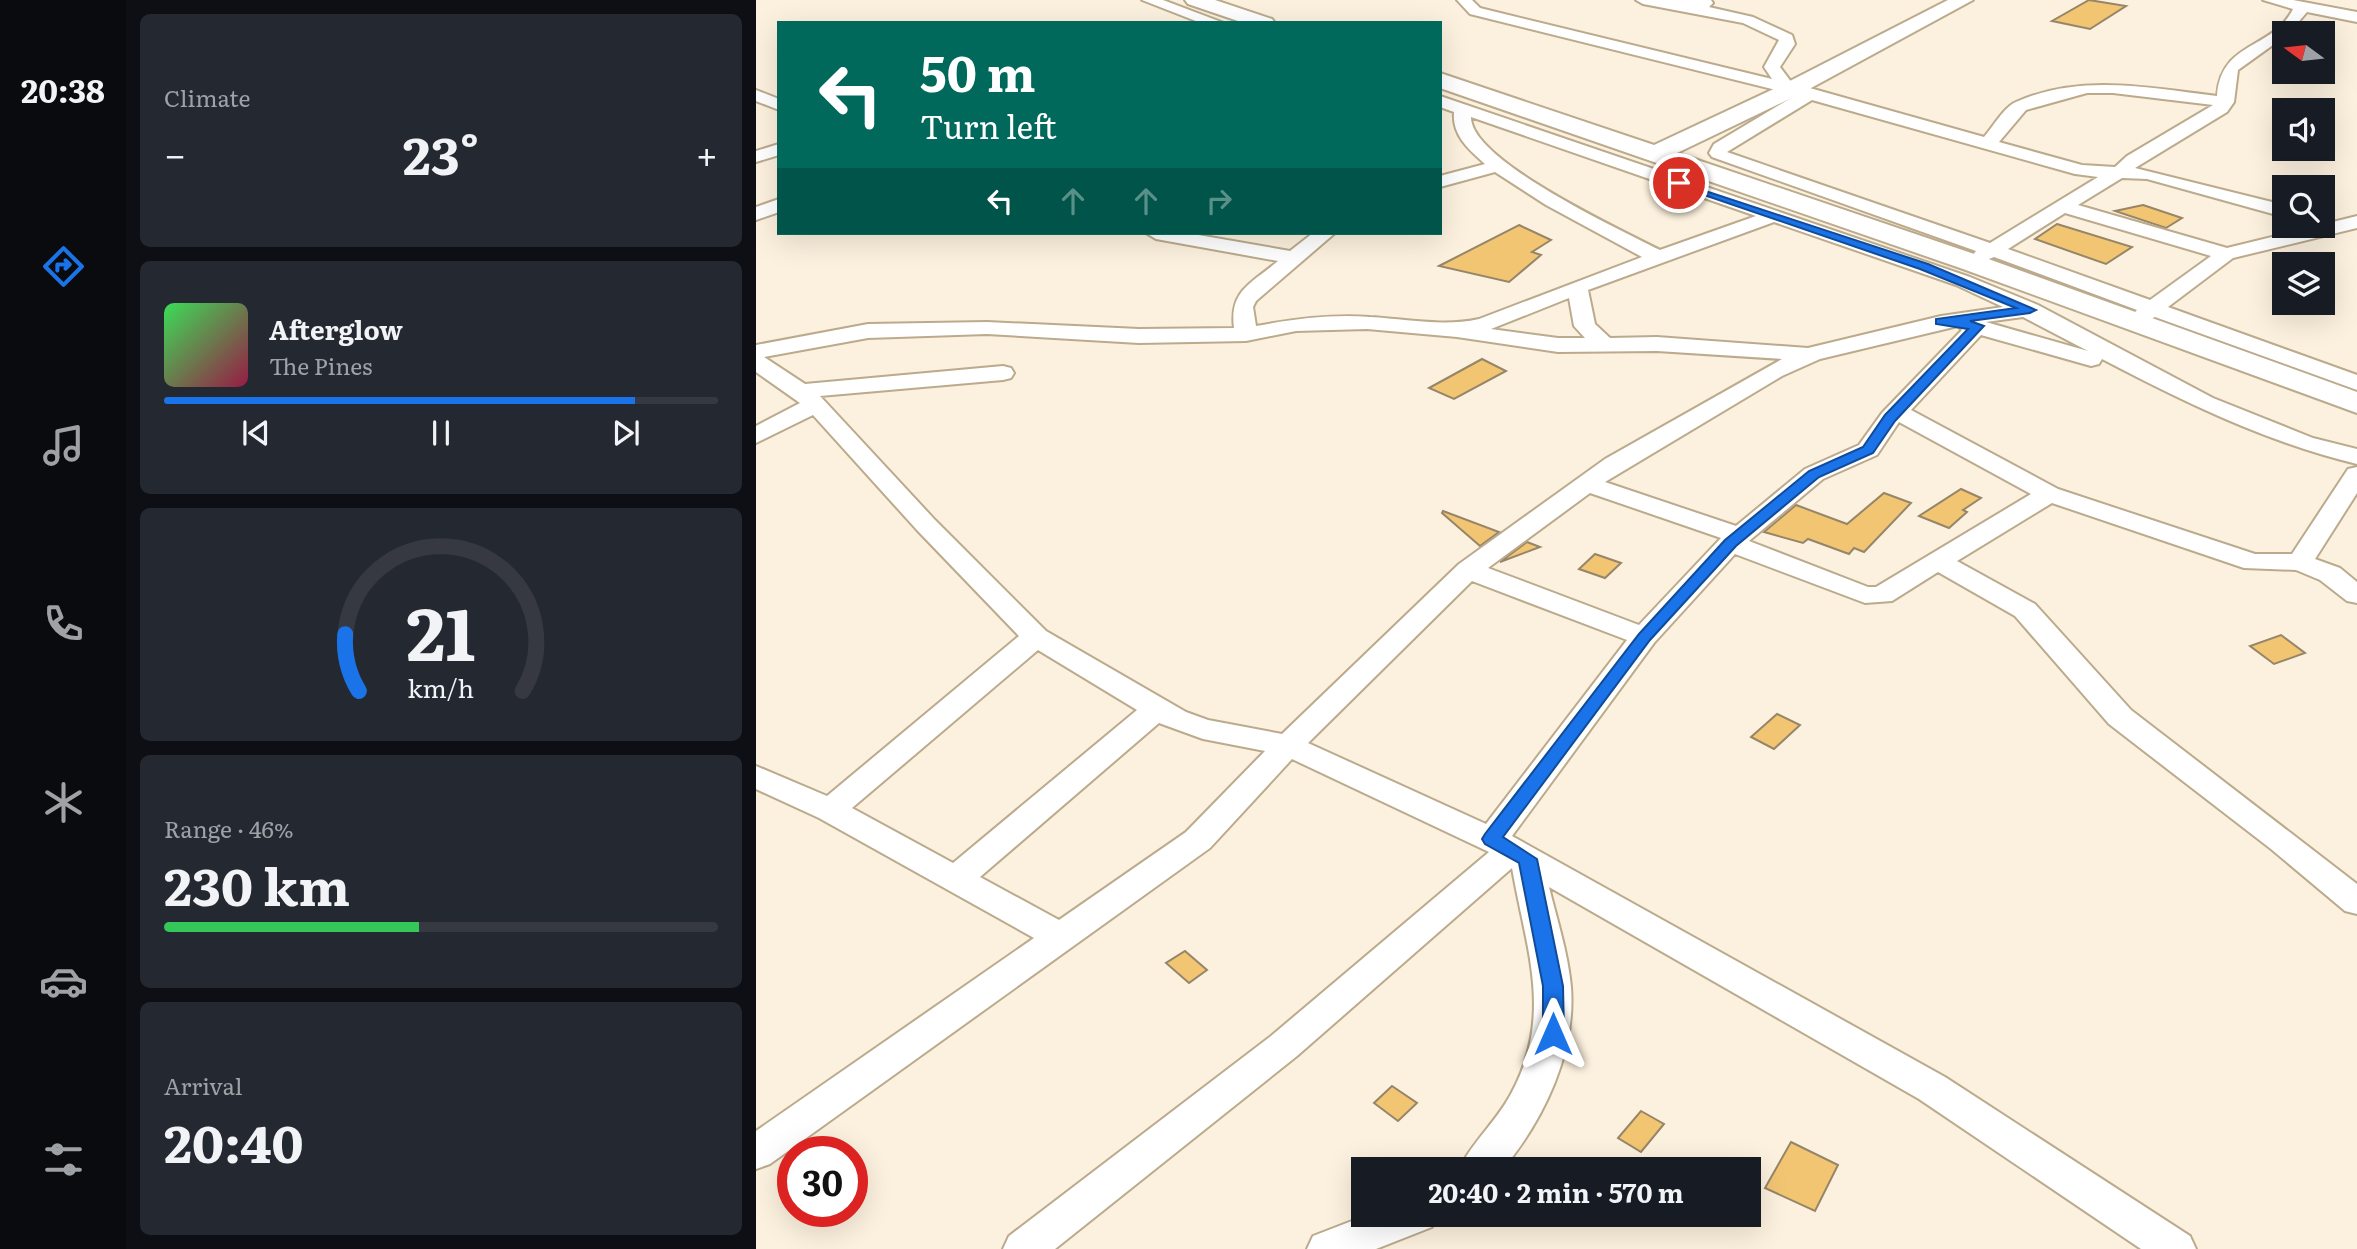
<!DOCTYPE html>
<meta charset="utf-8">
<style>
:root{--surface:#171b24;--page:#242831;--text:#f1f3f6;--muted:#9ea1a6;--line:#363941;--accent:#1a73e8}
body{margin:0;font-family:Literata,serif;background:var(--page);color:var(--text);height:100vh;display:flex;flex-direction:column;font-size:26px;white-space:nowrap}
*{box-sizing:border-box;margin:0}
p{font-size:23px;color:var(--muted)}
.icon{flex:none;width:38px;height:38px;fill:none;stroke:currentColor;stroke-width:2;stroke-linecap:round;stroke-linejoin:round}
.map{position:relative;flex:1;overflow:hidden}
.side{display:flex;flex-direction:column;gap:14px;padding:14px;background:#0d0f14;width:630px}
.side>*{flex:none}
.guide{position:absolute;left:21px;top:21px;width:665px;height:214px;border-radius:0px;box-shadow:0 7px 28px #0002;background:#00695c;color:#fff;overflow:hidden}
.needle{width:46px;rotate:285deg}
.controls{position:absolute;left:1516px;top:21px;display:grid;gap:14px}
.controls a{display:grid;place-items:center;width:63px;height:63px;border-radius:0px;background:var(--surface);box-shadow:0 7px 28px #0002;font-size:35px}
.speed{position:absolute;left:21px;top:1136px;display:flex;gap:14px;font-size:35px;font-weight:700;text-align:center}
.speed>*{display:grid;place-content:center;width:91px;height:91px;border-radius:50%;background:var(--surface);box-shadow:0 7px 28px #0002;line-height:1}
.speed .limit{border:10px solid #d22;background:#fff;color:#111}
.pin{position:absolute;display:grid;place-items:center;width:60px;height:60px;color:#fff;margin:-30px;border:4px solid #fff;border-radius:50%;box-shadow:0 2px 7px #0007}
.me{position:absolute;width:77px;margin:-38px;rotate:0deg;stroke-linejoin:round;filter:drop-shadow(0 0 5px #0008)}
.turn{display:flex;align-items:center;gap:24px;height:147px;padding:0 28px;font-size:32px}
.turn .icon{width:91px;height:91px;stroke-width:2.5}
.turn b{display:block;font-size:49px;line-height:60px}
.lanes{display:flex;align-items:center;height:66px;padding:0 28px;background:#0003;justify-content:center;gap:35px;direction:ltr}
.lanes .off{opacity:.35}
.big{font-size:52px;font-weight:700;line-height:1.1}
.side .card{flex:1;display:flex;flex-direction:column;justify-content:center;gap:10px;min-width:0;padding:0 24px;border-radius:10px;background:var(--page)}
.side .dial{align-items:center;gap:0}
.dial svg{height:182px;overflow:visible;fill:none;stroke:var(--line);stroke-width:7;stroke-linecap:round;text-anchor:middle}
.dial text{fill:var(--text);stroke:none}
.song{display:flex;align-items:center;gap:21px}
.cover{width:84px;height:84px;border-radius:10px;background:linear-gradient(135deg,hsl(130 70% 55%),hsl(340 70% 35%))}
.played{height:7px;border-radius:4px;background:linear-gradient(90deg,var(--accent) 85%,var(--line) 85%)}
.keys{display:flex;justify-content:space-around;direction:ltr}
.heat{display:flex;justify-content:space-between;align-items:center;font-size:38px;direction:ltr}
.charge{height:10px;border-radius:5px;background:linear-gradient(90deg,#34c759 46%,var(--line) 0)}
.trip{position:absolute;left:595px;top:1157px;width:410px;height:70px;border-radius:0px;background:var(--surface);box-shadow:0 7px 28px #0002;font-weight:700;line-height:70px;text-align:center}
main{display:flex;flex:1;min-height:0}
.tabs{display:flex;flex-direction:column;width:126px;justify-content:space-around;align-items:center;background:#090b0e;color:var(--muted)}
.tabs .icon{width:49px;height:49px}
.tabs .on{color:var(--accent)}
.tabs b{font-size:32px;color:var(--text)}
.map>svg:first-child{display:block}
.building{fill:#f2c572;stroke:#968568;stroke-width:2}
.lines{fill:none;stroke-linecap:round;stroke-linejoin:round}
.street-casing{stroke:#bbaa8c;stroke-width:4}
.secondary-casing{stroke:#bbaa8c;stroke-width:4}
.street{fill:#fff;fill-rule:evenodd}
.secondary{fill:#fff;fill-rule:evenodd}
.route{fill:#1a73e8;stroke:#114b97;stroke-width:2}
</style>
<main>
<nav class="tabs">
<b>20:38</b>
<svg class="icon on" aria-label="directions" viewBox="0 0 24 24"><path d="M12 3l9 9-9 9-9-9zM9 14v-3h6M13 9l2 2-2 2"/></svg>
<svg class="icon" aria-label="music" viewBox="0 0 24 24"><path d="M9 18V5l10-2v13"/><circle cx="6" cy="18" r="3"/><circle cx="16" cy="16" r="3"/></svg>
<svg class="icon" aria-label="phone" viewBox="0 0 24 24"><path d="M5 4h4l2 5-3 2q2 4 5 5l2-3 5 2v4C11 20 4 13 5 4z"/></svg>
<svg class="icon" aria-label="climate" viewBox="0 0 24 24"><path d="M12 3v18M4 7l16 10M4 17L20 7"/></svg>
<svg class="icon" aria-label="car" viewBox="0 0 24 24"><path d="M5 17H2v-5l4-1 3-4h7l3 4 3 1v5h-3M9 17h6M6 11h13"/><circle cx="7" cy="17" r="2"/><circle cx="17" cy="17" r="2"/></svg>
<svg class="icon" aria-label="filters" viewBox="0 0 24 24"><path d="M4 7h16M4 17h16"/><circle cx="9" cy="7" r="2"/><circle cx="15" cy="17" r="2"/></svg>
</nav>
<section class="side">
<div class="card"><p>Climate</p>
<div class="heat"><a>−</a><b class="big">23°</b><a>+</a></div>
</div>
<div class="card">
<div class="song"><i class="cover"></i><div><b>Afterglow</b><p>The Pines</p></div></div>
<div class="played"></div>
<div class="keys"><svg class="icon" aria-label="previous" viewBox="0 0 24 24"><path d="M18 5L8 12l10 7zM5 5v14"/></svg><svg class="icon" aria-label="pause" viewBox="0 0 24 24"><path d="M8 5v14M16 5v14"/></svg><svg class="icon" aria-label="next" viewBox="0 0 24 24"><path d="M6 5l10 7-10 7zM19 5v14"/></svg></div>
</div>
<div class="card dial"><svg viewBox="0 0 100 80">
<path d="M14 69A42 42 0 1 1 86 69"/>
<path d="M14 69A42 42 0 0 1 8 44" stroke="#1a73e8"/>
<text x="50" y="56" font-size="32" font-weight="700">21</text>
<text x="50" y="72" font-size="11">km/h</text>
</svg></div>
<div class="card"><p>Range · 46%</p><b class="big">230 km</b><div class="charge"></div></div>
<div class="card"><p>Arrival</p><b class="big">20:40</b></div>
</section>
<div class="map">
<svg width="1601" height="1249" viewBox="0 0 1601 1249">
<rect width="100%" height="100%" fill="#fcf1de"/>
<g class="building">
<polygon points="1333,0 1370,6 1334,29 1296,21"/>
<polygon points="1387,205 1426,218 1410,228 1359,211"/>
<polygon points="1301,224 1376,247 1350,264 1279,239"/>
<polygon points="763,225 795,240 776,252 785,255 753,282 683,266"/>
<polygon points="726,359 750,371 698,399 673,388"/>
<polygon points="1205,489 1225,498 1207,510 1211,512 1193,528 1163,516"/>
<polygon points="1128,493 1155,503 1108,552 1098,548 1093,554 1052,539 1047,543 1008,532 1040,505 1091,524"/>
<polygon points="687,511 743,532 724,546 686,513"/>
<polygon points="771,542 784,547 744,562"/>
<polygon points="839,554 865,563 849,578 823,569"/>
<polygon points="1525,635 1549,653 1518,664 1494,646"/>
<polygon points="1021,714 1044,725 1018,749 995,737"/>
<polygon points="429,951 451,970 433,983 410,963"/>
<polygon points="636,1086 661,1103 642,1121 618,1103"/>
<polygon points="885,1111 908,1124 885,1152 862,1138"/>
<polygon points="1035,1142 1082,1165 1059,1211 1009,1188"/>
</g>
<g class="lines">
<g class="street-casing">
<g id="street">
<polygon points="386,0 407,0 468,23 445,23"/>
<path d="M701 0H716L724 8 1016 79 1008 67 1023 40 987 23 887 4 880 0H955L957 3 953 7 997 17 1036 35 1039 44 1024 67 1036 83 1228 137C1237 127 1248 107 1260 102 1325 73 1394 88 1461 96 1465 40 1517 50 1537 9L1507 0H1537L1601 12V22L1551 12 1533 33H1528V37L1482 70 1478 102 1471 112 1379 168 1528 205V217L1391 179 1366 178 1322 205 1471 248 1601 216V228L1477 258 1412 307 1601 375V390L1399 317 1385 323 1377 322 1374 317 1381 310 1238 257 1226 262 1219 260 1216 256 1220 251 956 157 953 153 958 144 1040 95 714 14ZM1331 93H1357L1457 105 1371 156 1359 167 1326 165 1243 142 1270 110ZM1056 100 1319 174 1342 177 1234 243 971 152ZM1309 213 1455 256 1394 300 1252 249Z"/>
<polygon points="0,90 23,99 23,110 0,101"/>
<path d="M684 96 1214 277 1282 305 1457 398 1557 438 1601 449V464C1510 442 1428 402 1346 359L1343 364 1335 366 1225 335 1155 410 1302 489 1499 554H1536L1592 469 1601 467V493L1559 559 1584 568 1601 582V603L1591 601 1564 580 1540 570 1488 568 1296 503 1201 561 1279 604 1375 710 1601 884V914L1589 911 1515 849 1353 724 1259 616 1182 572 1136 601 1109 603 979 554 898 643 756 836 1189 1077 1434 1236 1440 1249H1385L1163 1099 793 887C801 920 812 953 815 987 820 1053 788 1119 747 1169H703C716 1142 741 1121 755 1094 798 1015 770 949 756 868L541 1056 299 1249H247L253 1236 515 1036 733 852 536 759 454 848 14 1164 0 1169V1131L278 938 63 818 0 789V766L71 796 263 636 161 530 57 415 0 443V426L44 403 0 372V345L112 324 231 322 383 329 478 328C473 290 496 283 522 261L400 239 390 233H431L534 251 557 233H579L500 301 497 307 500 326C537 319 576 314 614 317 651 319 687 327 723 319L886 257 790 205 739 172 684 187V176L729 164C712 149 696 135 698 112L684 107ZM715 117 1000 216 904 250C865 230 714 160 715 117ZM1018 222 1200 285 1247 307 1185 316 1052 348 901 337 854 338 839 324 832 290ZM813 298 818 326 829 338H802L735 329ZM1267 317 1332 351 1230 322ZM1202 326 1206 330 1126 413 1103 445 1049 469 980 526 849 482 1026 376 1064 359ZM611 329 701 337 802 352 901 351 1026 359 849 459 703 564 526 734 452 720 430 712 290 631 179 520 64 396 247 380 255 378 258 373 255 368 247 366 49 384 8 357 112 338 231 334 383 343 490 341 540 331ZM1143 422 1275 494 1120 587H1112L993 541 1067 479 1121 455ZM834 493 965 538 883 625 732 568ZM716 581 871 640 730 824 552 743ZM282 650 381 710 197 863 96 808ZM403 723 447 739 509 751 430 832 303 920 224 877Z"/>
<polygon points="23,144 23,155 0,162 0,151"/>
<polygon points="23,199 23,212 0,220 0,207"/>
<polygon points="614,1214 682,1214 676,1227 620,1249 551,1249 557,1236"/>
</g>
</g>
<g class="secondary-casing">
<g id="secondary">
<polygon points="429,0 459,0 516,19 519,23 488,23 432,4"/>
<polygon points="1192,0 1217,0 1044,94 921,153 1227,257 1601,392 1601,413 1207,269 684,88 684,73 898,145 1028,84"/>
</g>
</g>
<use href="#street" class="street"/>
<use href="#secondary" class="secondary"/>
</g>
<polygon class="route" points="919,181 1172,264 1280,310 1274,313 1214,321 1228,326 1139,421 1117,453 1063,477 980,546 894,640 747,837 781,859 807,986 808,1034 805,1040 790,1040 787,1034 787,986 763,863 729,844 726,839 729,834 883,634 969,540 1053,471 1107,447 1129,415 1212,329 1180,324 1180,319 1260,308 1164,269 919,185"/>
</svg>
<div class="controls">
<a><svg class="needle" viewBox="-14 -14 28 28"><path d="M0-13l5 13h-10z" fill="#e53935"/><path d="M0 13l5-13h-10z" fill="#9ea1a6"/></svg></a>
<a><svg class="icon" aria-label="sound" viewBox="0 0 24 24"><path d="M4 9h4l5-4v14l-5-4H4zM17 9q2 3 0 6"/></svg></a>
<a><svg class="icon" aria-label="search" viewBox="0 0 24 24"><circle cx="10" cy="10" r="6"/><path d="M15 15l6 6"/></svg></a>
<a><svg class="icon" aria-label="layers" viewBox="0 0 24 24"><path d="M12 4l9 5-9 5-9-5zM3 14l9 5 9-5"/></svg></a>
</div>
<div class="speed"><div class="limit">30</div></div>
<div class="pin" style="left:923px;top:183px;background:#d93025"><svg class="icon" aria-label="arrive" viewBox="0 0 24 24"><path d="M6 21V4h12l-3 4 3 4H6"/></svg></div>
<svg class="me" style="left:797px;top:1034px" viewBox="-20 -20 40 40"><path d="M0-17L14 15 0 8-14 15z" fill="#1a73e8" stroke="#fff" stroke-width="4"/></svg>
<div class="trip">20:40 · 2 min · 570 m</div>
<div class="guide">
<div class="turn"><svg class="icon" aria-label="left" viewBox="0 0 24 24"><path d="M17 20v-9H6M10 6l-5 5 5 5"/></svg><div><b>50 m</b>Turn left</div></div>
<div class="lanes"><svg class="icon" aria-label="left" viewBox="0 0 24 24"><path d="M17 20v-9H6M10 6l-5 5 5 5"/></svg><svg class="icon off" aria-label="ahead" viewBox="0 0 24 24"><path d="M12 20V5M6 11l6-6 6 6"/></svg><svg class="icon off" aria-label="ahead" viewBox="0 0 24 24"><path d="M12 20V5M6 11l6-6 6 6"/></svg><svg class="icon off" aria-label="right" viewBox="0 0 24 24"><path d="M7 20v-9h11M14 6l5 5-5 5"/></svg></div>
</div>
</div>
</main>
